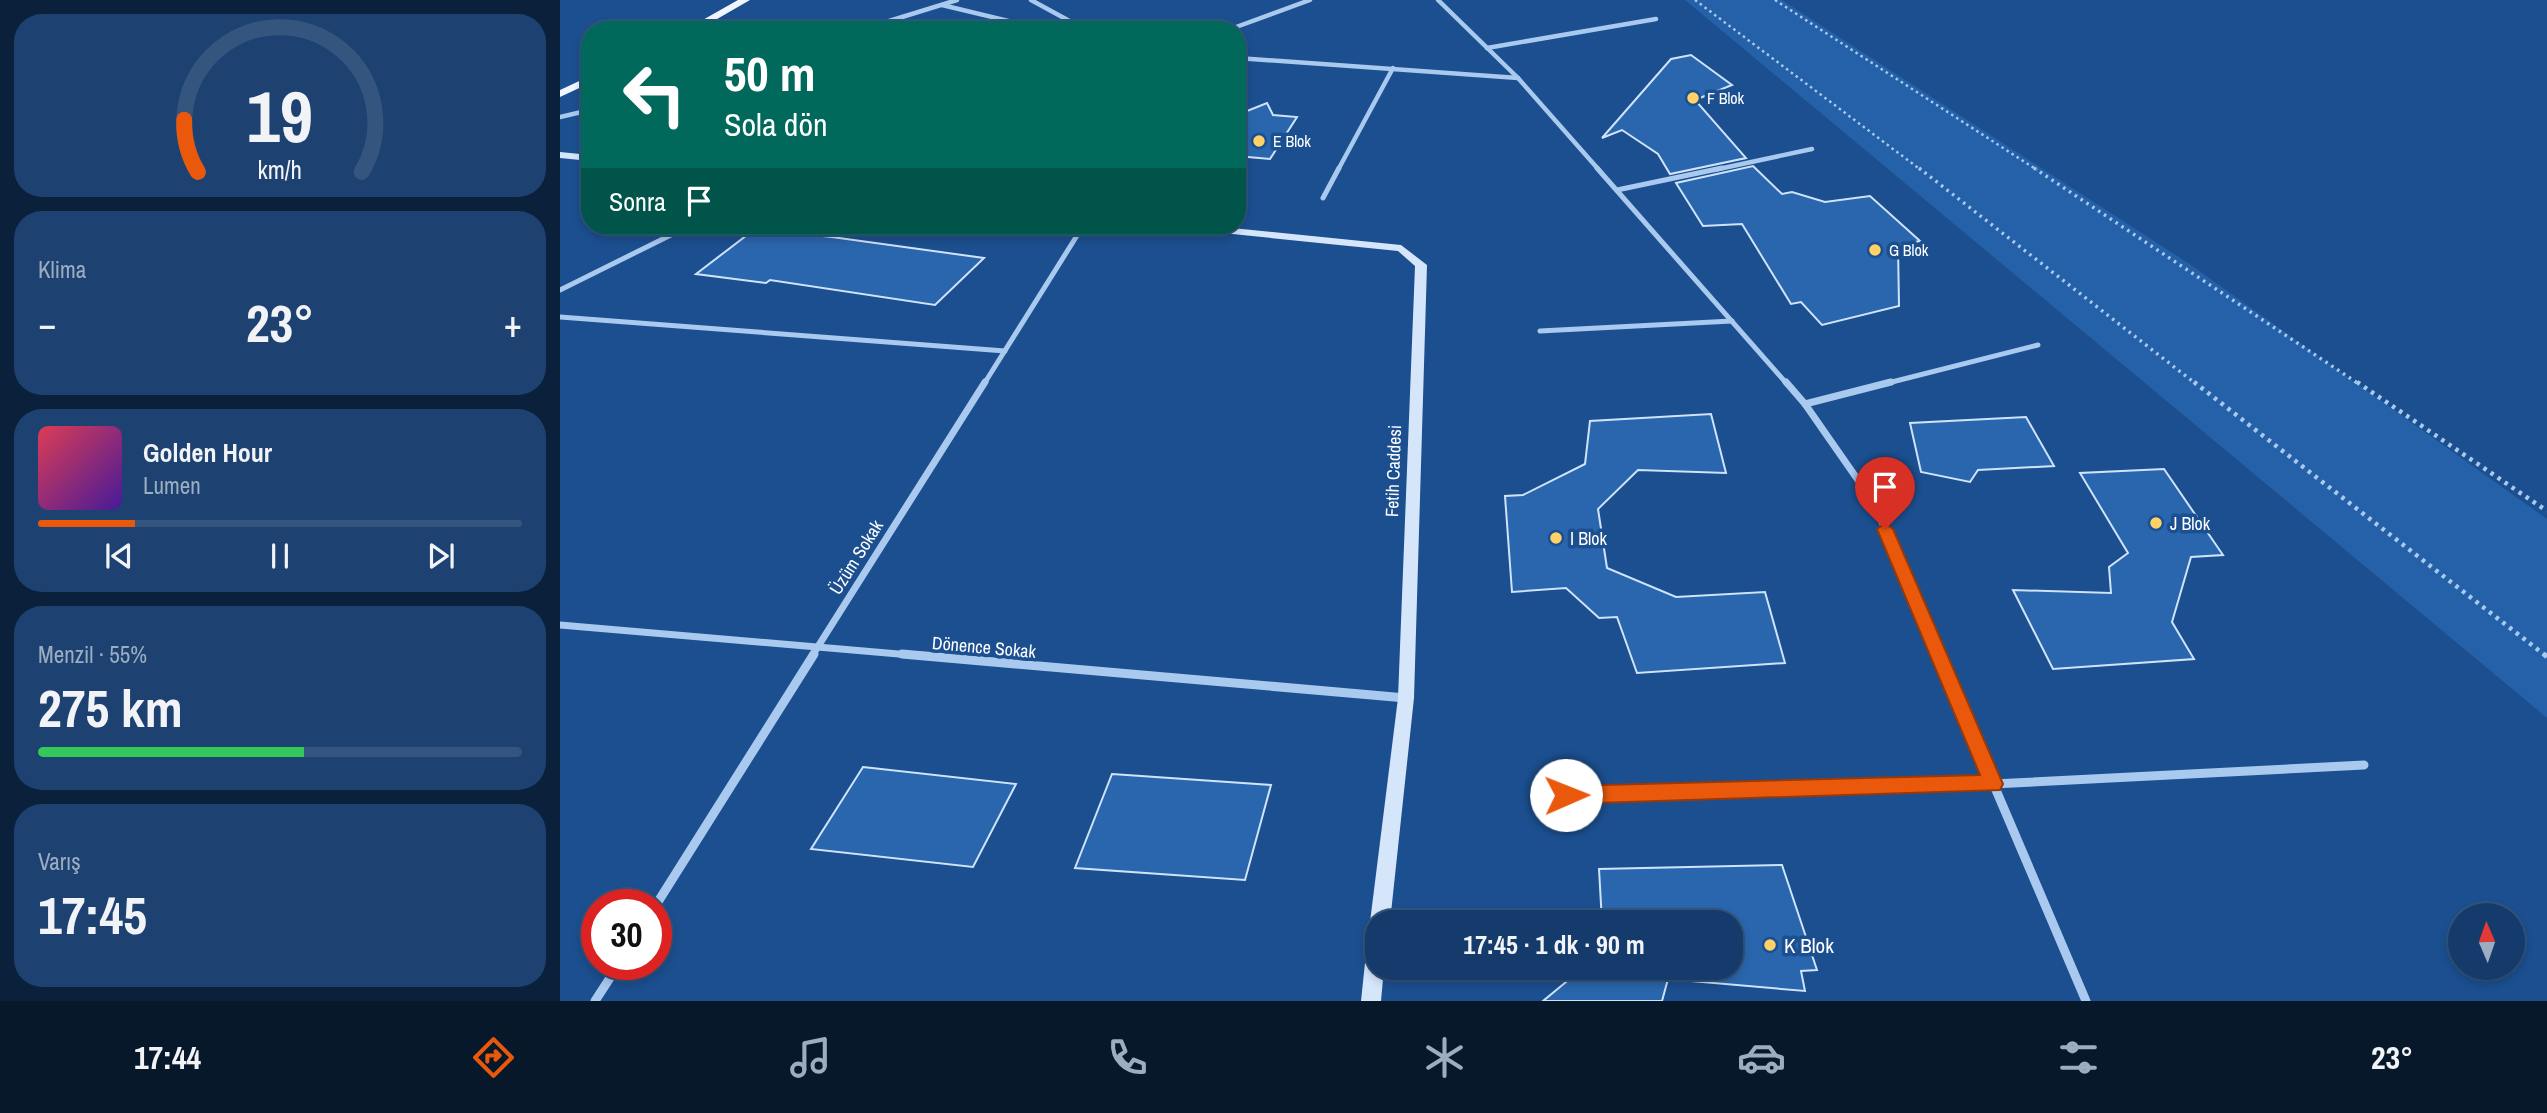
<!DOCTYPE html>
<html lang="tr">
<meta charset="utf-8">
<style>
:root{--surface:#143b6b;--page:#1d4271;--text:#f1f3f6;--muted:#9dadc1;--line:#33557e;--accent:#ea580c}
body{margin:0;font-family:"Archivo Narrow",sans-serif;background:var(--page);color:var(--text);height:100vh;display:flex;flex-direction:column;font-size:26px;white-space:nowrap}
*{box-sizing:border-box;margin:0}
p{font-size:23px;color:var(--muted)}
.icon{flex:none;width:38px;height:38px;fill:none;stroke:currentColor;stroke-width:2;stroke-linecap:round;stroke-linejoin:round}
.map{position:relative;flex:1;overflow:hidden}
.side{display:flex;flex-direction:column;gap:14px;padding:14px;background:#0b203b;width:560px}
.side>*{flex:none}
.guide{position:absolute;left:21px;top:21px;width:665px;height:214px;border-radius:28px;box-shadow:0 4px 10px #0003,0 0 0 2px var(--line);background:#00695c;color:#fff;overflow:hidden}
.needle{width:46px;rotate:358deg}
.buttons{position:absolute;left:1888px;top:903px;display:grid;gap:14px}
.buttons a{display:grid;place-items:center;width:77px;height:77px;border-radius:50%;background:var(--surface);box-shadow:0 4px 10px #0003,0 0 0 2px var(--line);font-size:35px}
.speed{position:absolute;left:21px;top:889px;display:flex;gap:14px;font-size:35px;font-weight:700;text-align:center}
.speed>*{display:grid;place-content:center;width:91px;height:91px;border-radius:50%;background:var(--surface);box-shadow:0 4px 10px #0003,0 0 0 2px var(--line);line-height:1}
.speed .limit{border:10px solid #d22;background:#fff;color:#111}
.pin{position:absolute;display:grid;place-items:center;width:60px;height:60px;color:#fff;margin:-72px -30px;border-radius:50% 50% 50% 0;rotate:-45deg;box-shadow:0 0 7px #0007}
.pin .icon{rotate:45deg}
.me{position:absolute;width:77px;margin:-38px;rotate:89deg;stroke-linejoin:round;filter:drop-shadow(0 0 5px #0008)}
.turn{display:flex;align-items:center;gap:24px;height:147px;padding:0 28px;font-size:32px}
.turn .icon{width:91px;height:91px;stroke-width:2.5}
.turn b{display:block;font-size:49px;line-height:60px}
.then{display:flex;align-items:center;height:66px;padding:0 28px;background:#0003;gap:14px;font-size:26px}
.big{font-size:52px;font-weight:800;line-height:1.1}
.side .tile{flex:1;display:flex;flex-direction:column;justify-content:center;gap:10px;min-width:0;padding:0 24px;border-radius:28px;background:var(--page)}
.side .dial{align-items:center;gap:0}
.dial svg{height:182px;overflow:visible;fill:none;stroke:var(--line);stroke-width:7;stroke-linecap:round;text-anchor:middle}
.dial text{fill:var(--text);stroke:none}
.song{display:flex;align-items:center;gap:21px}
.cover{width:84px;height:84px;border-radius:10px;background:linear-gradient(135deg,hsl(350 70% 55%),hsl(260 70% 35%))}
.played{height:7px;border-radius:4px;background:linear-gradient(90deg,var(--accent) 20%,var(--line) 20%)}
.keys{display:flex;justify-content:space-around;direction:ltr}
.heat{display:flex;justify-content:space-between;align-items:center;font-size:38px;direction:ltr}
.charge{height:10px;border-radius:5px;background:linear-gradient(90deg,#34c759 55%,var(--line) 0)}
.trip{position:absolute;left:805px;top:910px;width:378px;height:70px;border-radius:28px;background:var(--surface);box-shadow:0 4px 10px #0003,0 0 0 2px var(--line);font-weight:800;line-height:70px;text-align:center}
.dock{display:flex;height:112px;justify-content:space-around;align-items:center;background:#08182b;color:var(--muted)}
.dock .icon{width:49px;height:49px}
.dock .current{color:var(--accent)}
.dock b{font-size:32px;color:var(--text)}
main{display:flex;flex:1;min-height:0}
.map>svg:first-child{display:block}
.green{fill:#2461a8}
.building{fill:#2a66ad;stroke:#cfe3fa;stroke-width:2}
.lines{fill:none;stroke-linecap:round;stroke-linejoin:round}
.path-far3{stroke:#a9c9ee;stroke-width:2.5;stroke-dasharray:2.5 3.5;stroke-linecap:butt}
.path-far2{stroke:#a9c9ee;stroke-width:3.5;stroke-dasharray:2.5 4.5;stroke-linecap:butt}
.path-far1{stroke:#a9c9ee;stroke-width:4.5;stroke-dasharray:3.5 5;stroke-linecap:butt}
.path{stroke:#a9c9ee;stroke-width:5;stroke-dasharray:4.5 7;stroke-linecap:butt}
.street-far3{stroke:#a9c9ee;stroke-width:4.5}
.street-far2{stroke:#a9c9ee;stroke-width:5}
.street-far1{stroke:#a9c9ee;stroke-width:7}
.street{stroke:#a9c9ee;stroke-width:9}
.secondary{fill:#d6e6fa;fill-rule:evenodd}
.primary{fill:#f0f6ff;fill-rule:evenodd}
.route{fill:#ea580c;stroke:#983908;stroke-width:2}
.poi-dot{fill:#ffd166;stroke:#1b4f8f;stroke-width:2.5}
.labels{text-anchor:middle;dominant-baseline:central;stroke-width:7;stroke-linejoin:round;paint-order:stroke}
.far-poi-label{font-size:16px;fill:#fff;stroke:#1b4f8f;text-anchor:start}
.street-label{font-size:18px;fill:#fff;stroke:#1b4f8f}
.poi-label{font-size:18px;fill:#fff;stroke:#1b4f8f;text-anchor:start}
.near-poi-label{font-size:21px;fill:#fff;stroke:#1b4f8f;text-anchor:start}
</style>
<main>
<section class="side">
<div class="tile dial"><svg viewBox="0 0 100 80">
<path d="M14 69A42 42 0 1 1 86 69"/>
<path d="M14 69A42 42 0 0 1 8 46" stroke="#ea580c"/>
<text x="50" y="56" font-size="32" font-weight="700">19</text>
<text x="50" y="72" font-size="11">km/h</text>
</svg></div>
<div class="tile"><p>Klima</p>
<div class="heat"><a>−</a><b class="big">23°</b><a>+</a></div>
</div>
<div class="tile">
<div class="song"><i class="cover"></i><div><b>Golden Hour</b><p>Lumen</p></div></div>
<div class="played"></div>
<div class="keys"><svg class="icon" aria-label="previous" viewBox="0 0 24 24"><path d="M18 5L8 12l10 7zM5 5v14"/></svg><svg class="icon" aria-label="pause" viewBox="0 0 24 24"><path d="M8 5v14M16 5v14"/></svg><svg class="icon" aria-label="next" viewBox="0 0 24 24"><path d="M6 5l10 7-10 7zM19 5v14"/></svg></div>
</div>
<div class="tile"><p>Menzil · 55%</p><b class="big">275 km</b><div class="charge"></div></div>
<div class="tile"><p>Varış</p><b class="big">17:45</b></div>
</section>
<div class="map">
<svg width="1987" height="1001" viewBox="0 0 1987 1001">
<rect width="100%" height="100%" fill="#1b4f8f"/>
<polygon class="green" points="1125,0 1222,0 1628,263 1987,519 1987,718"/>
<g class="building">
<polygon points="1131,55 1172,85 1135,100 1186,158 1110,174 1098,154 1062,130 1042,138 1111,59"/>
<polygon points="707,103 713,115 737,117 710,159 677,156 677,115"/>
<polygon points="1193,166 1222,194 1232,192 1265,202 1310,196 1360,241 1338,246 1339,306 1262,325 1241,302 1231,304 1182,224 1143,226 1116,183"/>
<polygon points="195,229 272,237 424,258 375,305 210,280 206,283 136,274"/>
<polygon points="1151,414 1166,473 1078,470 1038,509 1047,568 1116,597 1205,592 1225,663 1077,673 1057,617 1039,618 1006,588 952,592 945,496 963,495 1025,464 1030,421"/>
<polygon points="1466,417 1494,466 1418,470 1410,482 1361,472 1350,423"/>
<polygon points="1604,469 1663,555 1631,557 1612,622 1634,659 1493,669 1453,590 1551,593 1549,567 1568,553 1520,473"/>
<polygon points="303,767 456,784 413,867 251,849"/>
<polygon points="552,774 711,785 685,880 515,868"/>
<polygon points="1222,865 1257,970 1241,971 1245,991 1108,979 1102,1001 983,1001 1023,968 1171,968 1171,922 1042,922 1039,869"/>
</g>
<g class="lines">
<g class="path-far3">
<polyline points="1135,0 1361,170"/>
<polyline points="1215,0 1477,170"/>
</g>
<g class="path-far2">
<polyline points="1359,168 1636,384"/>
<polyline points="1474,168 1799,384"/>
</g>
<g class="path-far1">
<polyline points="1634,382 1986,656"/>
<polyline points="1797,382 1987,511"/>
</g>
<polyline class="path" points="1984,654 1987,657"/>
<g class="street-far3">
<polyline points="471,0 526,30"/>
<polyline points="878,0 958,78 1039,170"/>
<polyline points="382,5 486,30"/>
<polyline points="300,30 397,0"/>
<polyline points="668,30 750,0"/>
<polyline points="927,48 1096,19"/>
<polyline points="677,58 958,78"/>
<polyline points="0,117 30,110"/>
<polyline points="778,170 833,68"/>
<polyline points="1154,170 1252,149"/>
</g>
<g class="street-far2">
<polyline points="1037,168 1227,384"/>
<polyline points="1057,190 1162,168"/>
<polyline points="763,198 779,168"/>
<polyline points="0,290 129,226"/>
<polyline points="0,317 445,351"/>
<polyline points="980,331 1172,321"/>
<polyline points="424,384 523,226"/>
<polyline points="1324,384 1478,345"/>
</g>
<g class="street-far1">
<polyline points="1226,382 1245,404 1314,503 1379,656"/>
<polyline points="1245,404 1331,382"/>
<polyline points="0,625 362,656"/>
<polyline points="252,656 425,382"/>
</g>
<g class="street">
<polyline points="342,654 846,698"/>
<polyline points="1378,654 1526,1001"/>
<polyline points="1006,795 1433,784 1804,765"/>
<polyline points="96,905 254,654"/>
<polyline points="35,1001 59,964"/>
</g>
<g class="secondary">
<polygon points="0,152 30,155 30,161 0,158"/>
<polygon points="618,226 652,226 841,245 867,265 854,698 830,922 817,922 817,930 813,929 810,922 838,698 855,266 838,251 623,229"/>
<polygon points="817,934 817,968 824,968 821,1001 801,1001 807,944 810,937"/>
</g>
<g class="primary">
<polygon points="178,0 190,0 138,30 125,30"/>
<polygon points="30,76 30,83 0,97 0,90"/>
</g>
</g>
<polygon class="route" points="1325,523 1333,529 1443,784 1440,790 1006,804 999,801 996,795 999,788 1006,786 1420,775 1317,529"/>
<g class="poi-dot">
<circle cx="1133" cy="98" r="7"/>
<circle cx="699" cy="141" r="7"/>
<circle cx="1315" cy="250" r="7"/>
<circle cx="1596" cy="523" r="7"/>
<circle cx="996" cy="538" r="7"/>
<circle cx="1210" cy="945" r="7"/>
</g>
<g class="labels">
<g class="far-poi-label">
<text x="1147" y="98">F Blok</text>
<text x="713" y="141">E Blok</text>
<text x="1329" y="250">G Blok</text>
</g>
<g class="street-label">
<text transform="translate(833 471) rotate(-88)">Fetih Caddesi</text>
<text transform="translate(296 557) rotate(-58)">Üzüm Sokak</text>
<text transform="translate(424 647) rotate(5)">Dönence Sokak</text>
</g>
<g class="poi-label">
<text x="1610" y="523">J Blok</text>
<text x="1010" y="538">I Blok</text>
</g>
<g class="near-poi-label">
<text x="1224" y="945">K Blok</text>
</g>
</g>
</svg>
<div class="buttons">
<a><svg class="needle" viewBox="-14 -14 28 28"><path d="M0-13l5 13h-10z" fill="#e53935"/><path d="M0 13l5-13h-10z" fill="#9dadc1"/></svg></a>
</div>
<div class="speed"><div class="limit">30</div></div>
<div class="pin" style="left:1325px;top:529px;background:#d93025"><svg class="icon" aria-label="arrive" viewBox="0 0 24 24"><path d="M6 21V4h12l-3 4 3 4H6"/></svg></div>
<svg class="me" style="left:1006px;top:795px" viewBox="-20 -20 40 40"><circle r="19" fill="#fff"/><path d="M0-13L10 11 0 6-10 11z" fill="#ea580c"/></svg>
<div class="trip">17:45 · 1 dk · 90 m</div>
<div class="guide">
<div class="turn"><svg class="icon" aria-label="left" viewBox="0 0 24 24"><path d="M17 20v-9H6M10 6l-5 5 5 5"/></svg><div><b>50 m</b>Sola dön</div></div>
<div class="then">Sonra<svg class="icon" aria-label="arrive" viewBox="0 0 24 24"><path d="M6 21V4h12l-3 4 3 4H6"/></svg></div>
</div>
</div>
</main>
<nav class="dock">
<b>17:44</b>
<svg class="icon current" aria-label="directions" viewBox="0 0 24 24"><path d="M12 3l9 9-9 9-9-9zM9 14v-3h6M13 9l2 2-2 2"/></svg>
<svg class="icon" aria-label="music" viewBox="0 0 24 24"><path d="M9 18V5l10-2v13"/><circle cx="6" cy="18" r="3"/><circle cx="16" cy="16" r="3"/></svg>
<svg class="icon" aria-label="phone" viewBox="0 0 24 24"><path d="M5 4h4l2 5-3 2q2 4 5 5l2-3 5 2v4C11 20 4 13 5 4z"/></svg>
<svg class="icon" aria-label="climate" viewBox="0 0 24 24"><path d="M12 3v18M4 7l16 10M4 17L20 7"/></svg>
<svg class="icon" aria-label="car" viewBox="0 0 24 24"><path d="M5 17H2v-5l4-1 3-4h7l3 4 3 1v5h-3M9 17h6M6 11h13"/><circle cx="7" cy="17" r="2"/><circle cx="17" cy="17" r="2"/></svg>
<svg class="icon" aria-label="filters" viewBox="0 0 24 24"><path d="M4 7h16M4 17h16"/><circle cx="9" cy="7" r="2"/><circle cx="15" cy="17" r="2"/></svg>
<b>23°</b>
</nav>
